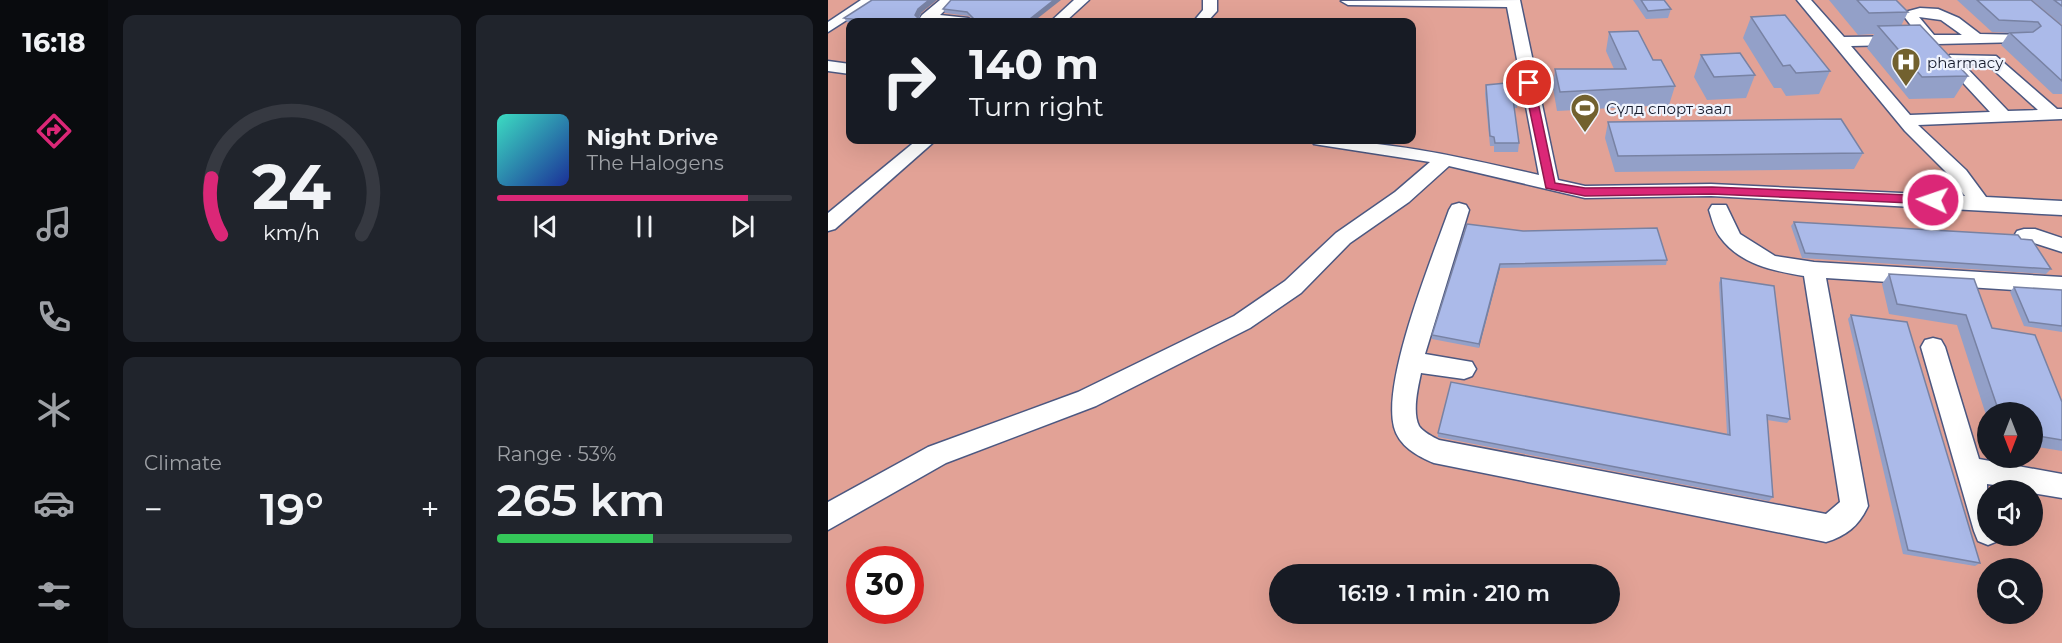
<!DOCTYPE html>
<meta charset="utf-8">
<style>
:root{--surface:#171b24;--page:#20242c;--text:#f1f3f6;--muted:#9ea1a6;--line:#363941;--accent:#db2777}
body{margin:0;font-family:Montserrat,sans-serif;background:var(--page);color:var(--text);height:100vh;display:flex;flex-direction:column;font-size:22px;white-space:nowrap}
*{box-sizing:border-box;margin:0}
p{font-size:20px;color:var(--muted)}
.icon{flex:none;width:33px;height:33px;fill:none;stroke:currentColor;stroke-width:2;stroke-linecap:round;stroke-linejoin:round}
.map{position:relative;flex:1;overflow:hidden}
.drawer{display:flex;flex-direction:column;gap:15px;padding:15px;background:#0d0f14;width:720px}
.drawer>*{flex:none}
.hud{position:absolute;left:18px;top:18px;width:570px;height:126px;border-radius:12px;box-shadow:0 6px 24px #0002;background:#171b24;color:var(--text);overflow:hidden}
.needle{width:39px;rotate:180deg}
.tools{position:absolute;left:1149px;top:402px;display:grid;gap:12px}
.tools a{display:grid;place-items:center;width:66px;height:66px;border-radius:50%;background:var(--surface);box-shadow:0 6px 24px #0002;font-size:30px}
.speed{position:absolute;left:18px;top:546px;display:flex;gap:12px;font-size:30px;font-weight:700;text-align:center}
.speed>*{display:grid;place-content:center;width:78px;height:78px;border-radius:50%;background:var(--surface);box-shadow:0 6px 24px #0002;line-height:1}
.speed .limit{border:9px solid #d22;background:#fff;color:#111}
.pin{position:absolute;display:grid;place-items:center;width:51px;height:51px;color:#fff;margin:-26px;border:3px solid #fff;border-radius:50%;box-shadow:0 2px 6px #0007}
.me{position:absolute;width:66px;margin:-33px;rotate:273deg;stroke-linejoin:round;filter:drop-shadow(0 0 4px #0008)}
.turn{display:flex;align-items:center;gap:21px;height:126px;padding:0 24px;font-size:27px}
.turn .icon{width:78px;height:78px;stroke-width:2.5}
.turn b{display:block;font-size:42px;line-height:51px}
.big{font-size:45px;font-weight:600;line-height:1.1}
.drawer .widget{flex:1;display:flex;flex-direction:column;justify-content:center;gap:9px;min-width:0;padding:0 21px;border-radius:12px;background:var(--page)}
.drawer .dial{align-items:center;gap:0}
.dial svg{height:156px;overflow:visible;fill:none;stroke:var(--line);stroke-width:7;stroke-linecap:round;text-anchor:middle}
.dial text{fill:var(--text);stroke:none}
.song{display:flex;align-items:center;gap:18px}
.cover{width:72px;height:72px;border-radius:9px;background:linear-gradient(135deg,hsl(170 70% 55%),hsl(230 70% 35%))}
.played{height:6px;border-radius:3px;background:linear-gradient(90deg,var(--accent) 85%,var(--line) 85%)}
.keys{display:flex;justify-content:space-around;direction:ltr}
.heat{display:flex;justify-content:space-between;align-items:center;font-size:33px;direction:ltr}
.charge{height:9px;border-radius:4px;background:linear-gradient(90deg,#34c759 53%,var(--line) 0)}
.drawer .tiles{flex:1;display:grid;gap:15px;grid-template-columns:repeat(2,1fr)}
.trip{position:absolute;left:441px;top:564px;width:351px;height:60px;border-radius:30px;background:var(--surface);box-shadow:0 6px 24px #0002;font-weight:600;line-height:60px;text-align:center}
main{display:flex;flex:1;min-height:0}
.dock{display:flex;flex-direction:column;width:108px;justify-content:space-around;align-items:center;background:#090b0e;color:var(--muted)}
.dock .icon{width:42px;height:42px}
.dock .selected{color:var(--accent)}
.dock b{font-size:27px;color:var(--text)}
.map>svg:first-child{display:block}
.green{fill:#e2a296;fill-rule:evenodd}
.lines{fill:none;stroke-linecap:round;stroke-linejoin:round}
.minor-casing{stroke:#4c5881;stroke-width:3}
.minor{fill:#fff;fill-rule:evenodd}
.wall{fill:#93a0c8}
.shaded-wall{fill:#7882a3}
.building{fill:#abbae9;stroke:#7882a3;stroke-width:1.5}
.route{fill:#db2777;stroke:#8e194d;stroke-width:1.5}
.labels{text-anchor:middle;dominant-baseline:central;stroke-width:4.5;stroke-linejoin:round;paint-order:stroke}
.far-poi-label{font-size:15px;fill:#161b2c;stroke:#eff3fd;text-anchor:start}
</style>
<main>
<nav class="dock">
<b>16:18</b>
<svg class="icon selected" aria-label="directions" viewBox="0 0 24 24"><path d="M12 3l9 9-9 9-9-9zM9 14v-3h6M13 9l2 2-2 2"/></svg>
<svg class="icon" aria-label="music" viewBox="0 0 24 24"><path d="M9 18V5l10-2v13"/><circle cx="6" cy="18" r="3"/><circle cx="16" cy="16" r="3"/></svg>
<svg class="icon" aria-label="phone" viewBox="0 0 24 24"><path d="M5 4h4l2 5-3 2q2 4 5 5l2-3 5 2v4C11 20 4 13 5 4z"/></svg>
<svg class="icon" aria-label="climate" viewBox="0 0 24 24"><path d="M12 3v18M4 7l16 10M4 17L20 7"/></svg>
<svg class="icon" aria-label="car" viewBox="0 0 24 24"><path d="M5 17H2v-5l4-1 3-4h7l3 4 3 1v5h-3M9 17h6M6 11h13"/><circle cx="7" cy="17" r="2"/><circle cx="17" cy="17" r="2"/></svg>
<svg class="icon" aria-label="filters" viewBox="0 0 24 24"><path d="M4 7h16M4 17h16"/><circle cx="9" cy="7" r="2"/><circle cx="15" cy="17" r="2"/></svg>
</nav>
<section class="drawer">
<div class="tiles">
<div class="widget dial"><svg viewBox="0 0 100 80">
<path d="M14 69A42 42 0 1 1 86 69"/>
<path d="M14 69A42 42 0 0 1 9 40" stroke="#db2777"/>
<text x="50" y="56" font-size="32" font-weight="700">24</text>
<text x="50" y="72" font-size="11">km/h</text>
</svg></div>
<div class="widget">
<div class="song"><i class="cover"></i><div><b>Night Drive</b><p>The Halogens</p></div></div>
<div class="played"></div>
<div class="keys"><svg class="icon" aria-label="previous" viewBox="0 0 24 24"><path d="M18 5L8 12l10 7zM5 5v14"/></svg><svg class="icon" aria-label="pause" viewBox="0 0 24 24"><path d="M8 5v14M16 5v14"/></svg><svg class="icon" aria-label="next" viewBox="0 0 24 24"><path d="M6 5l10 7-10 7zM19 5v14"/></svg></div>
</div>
<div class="widget"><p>Climate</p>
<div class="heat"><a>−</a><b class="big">19°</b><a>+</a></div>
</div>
<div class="widget"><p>Range · 53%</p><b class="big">265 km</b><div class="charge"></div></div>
</div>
</section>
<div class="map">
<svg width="1234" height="643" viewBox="0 0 1234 643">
<rect width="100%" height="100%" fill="#c5d1f7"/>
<path class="green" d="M0 0H1234V643H0ZM22 22H584V140H22ZM1160 412H1204V458H1160ZM1160 490H1204V536H1160ZM32 560H82V610H32ZM1160 568H1204V614H1160ZM452 574H782V614H452Z"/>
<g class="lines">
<g class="minor-casing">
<g id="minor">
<polygon points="33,0 50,0 0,32 0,22"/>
<polygon points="112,0 128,0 112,15 140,18 147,22 94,21 92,18 94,15"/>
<polygon points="246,0 261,0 237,22 222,22"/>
<polygon points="375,0 389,0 389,11 379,22 365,22 375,10"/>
<path d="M692 0 730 180 757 186 883 184 1137 196 1124 178 1077 131 969 0H983L1016 37 1091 36 1075 15 1077 12 1092 8 1110 9 1131 18 1152 34 1200 35 1202 38 1195 42 1023 46 1082 115 1162 112 1114 60 1122 55 1168 56 1229 109H1234V119L1090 125 1138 170 1158 197 1234 201V215L883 196 757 198 621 166 581 202 522 243 473 293 422 328 268 406 118 463 0 530V502L100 447 250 392 406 316 457 281 508 233 567 192 602 162 492 145 486 144 483 140C561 140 636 158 711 175L679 7 520 5 513 1ZM1091 17 1113 20 1134 35H1106ZM1135 64H1159L1210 110 1180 111Z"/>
<polygon points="0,61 22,64 22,74 0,71"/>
<polygon points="89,140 108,140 7,229 0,231 0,213"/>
<path d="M631 203 638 205 641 210 597 354 644 362 648 369 644 376 636 379 593 373C590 387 584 412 591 426 595 432 605 437 611 440L998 514 1012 502 976 276C946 271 911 264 892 237 886 229 884 219 881 210L884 205H898L912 234 947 256 986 262 1234 277V293L998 278 1040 506C1031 526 1018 536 998 542L606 463C589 456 571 446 566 427 554 380 604 258 621 210L624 205Z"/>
<polygon points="1196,229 1207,229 1234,238 1234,252 1206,243 1189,241 1186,236 1189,231"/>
<polygon points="1105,338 1113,340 1117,347 1151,459 1234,474 1234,498 1204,493 1204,490 1159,484 1160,536 1172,536 1170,541 1160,545 1150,541 1146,531 1093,347 1097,340"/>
</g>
</g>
<use href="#minor" class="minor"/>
</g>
<g class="wall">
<polygon points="123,0 205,22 22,23 19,22 16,18 93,13 91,19 144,19 141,16 117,13 115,9"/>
<polygon points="805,0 836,0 843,9 840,18 818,19"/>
<polygon points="1001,0 1068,0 1080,12 1073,26 1140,76 1126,98 1081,99 1039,48 1046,34 1030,35"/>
<polygon points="1129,0 1203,0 1234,26 1234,94 1225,94 1173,45 1181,33 1164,32"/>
<polygon points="1204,0 1234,0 1234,25"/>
<polygon points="923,17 1002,71 991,94 958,96 953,88 946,88 915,38"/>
<polygon points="781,32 825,60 847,86 841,105 729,111 725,88 727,69 786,69 778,51"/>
<polygon points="873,55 927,75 918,98 879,100 866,77"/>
<polygon points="658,85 690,99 689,108 686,108 691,143 690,152 666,152 666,146 662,146 657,94"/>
<polygon points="780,122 1035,153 1026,169 787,172 777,138"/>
<polygon points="966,222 1223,269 1218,274 974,258 963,226"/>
<polygon points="639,224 839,260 838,265 672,268 651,348 604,339 604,335"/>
<polygon points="1061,274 1164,328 1234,402 1234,451 1204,446 1204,412 1160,412 1160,421 1129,325 1061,314 1054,284"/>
<polygon points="893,278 962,419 959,423 939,420 945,497 941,501 610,437 610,433 899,434 891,283"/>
<polygon points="1186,287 1234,290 1234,332 1196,326 1182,292"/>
<polygon points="1023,315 1152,563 1147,566 1075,554 1020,319"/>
</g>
<g class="shaded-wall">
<polygon points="101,0 109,0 93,13 90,19 87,15 90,9"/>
<polygon points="226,0 233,0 205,22 198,22"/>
<polygon points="672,264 672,268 651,348 651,344"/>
</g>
<g class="building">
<polygon points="44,0 101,0 90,9 87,15 91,19 146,19 139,12 115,9 123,0 226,0 198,22 49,22 50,22 16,18"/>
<polygon points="813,0 836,0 843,9 820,11"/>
<polygon points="1029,0 1068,0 1080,12 1041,13"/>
<polygon points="1149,0 1203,0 1234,26 1234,81 1182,33 1205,32 1213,26 1210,22 1171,20"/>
<polygon points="1226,0 1234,0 1234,6"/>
<polygon points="957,15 1002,71 968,73 962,65 955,66 923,17"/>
<polygon points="1092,25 1140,76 1094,77 1050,26"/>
<polygon points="810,31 825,60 833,60 847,86 732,92 727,69 798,69 781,32"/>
<polygon points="912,53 927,75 886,77 873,55"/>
<polygon points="688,82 690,99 685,99 691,143 667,143 666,137 662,136 658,85"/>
<polygon points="1013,119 1035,153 790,156 780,122"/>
<polygon points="966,222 1190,235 1193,239 1204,240 1223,269 977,253"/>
<polygon points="639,224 695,231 829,228 839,260 672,264 651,344 604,335"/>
<polygon points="1061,274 1146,279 1164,328 1207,335 1234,402 1234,440 1204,435 1204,412 1171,412 1138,315 1069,304"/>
<polygon points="893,278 946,286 962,419 939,415 945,497 610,433 623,382 902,435"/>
<polygon points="1186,287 1234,290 1234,326 1201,322"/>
<polygon points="1023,315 1079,322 1152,563 1080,550"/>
</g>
<polygon class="route" points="701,80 706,83 727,183 757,188 884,187 1105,196 1111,200 1105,204 884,194 757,196 718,188 696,83"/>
<defs>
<g id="hospital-pin" transform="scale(1.5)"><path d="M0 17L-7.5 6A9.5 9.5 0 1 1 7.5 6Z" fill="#72612f" stroke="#eff3fd"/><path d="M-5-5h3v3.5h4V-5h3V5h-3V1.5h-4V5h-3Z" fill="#fff"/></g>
<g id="stadium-pin" transform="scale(1.5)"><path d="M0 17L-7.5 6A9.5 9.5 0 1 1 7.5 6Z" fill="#72612f" stroke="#eff3fd"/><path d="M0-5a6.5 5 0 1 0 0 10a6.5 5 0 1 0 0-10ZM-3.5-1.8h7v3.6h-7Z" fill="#fff"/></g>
</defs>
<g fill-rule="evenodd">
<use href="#hospital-pin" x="1078" y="62"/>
<use href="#stadium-pin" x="757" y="108"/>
</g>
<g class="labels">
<g class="far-poi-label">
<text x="1099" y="62">pharmacy</text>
<text x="778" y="108">Сүлд спорт заал</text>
</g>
</g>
</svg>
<div class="tools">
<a><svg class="needle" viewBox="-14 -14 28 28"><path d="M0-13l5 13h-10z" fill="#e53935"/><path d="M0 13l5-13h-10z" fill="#9ea1a6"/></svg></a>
<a><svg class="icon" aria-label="sound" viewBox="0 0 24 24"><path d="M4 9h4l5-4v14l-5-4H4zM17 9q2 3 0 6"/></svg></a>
<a><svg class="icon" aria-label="search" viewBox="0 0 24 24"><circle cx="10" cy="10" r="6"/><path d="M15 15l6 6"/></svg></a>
</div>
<div class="speed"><div class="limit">30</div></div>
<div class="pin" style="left:701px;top:83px;background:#d93025"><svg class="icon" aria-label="arrive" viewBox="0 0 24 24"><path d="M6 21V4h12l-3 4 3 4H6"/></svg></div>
<svg class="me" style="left:1105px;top:200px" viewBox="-20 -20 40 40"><circle r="17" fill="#db2777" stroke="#fff" stroke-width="3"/><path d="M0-11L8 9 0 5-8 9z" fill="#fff"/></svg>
<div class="trip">16:19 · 1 min · 210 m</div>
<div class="hud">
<div class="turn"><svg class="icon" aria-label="right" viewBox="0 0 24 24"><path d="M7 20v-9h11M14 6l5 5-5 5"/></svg><div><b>140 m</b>Turn right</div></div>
</div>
</div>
</main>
